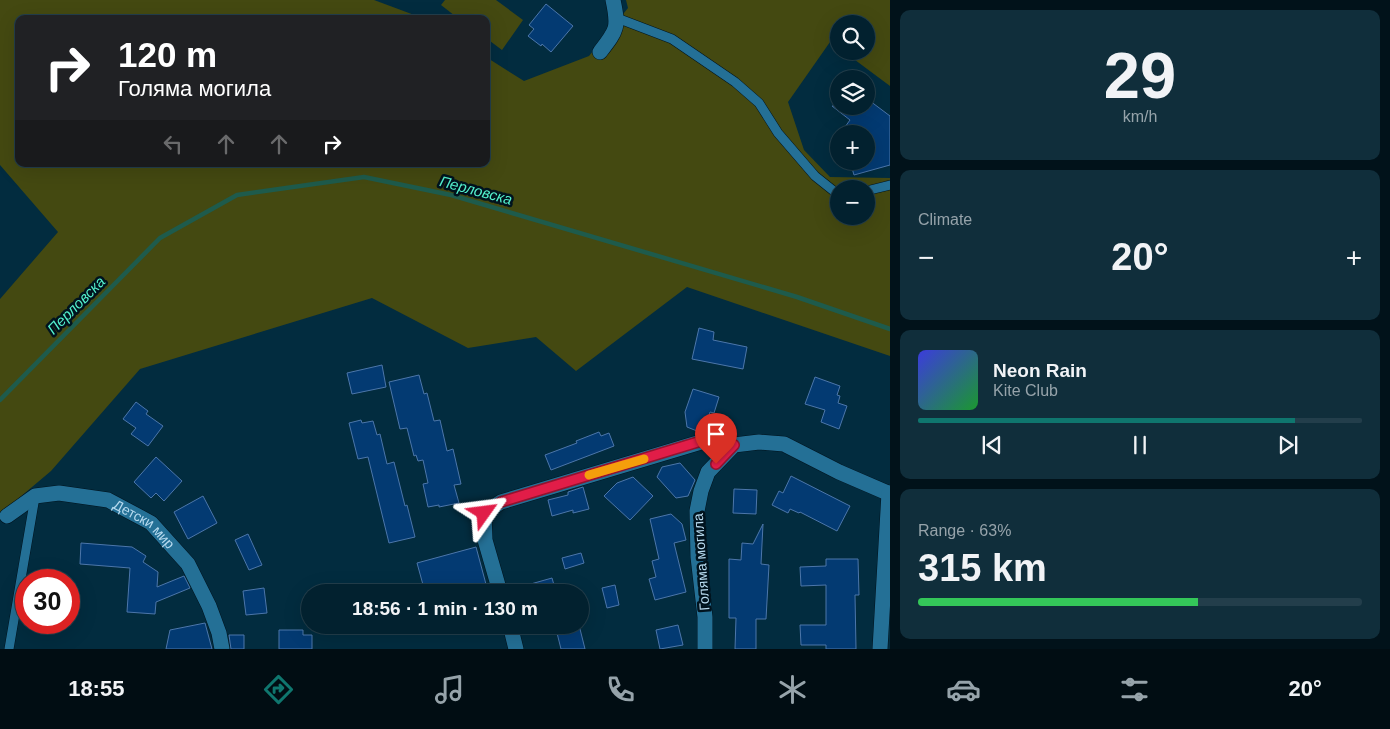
<!DOCTYPE html>
<meta charset="utf-8">
<style>
:root{--surface:#02212f;--page:#102e3b;--text:#f1f3f6;--muted:#96a3aa;--line:#233e4b;--accent:#0f766e}
body{margin:0;font-family:Helvetica,sans-serif;background:var(--page);color:var(--text);height:100vh;display:flex;flex-direction:column;font-size:19px;white-space:nowrap}
*{box-sizing:border-box;margin:0}
p{font-size:16px;color:var(--muted)}
.icon{flex:none;width:28px;height:28px;fill:none;stroke:currentColor;stroke-width:2;stroke-linecap:round;stroke-linejoin:round}
.map{position:relative;flex:1;overflow:hidden}
.side{display:flex;flex-direction:column;gap:10px;padding:10px;background:#01121a;width:500px}
.side>*{flex:none}
.guide{position:absolute;left:15px;top:15px;width:475px;height:152px;border-radius:10px;box-shadow:0 5px 20px #0002,0 0 0 1px var(--line);background:#202124;color:#fff;overflow:hidden}
.controls{position:absolute;left:830px;top:15px;display:grid;gap:10px}
.controls a{display:grid;place-items:center;width:45px;height:45px;border-radius:50%;background:var(--surface);box-shadow:0 5px 20px #0002,0 0 0 1px var(--line);font-size:25px}
.speed{position:absolute;left:15px;top:569px;display:flex;gap:10px;font-size:25px;font-weight:700;text-align:center}
.speed>*{display:grid;place-content:center;width:65px;height:65px;border-radius:50%;background:var(--surface);box-shadow:0 5px 20px #0002,0 0 0 1px var(--line);line-height:1}
.speed .limit{border:8px solid #d22;background:#fff;color:#111}
.pin{position:absolute;display:grid;place-items:center;width:42px;height:42px;color:#fff;margin:-51px -21px;border-radius:50% 50% 50% 0;rotate:-45deg;box-shadow:0 0 5px #0007}
.pin .icon{rotate:45deg}
.me{position:absolute;width:55px;margin:-28px;rotate:59deg;stroke-linejoin:round;filter:drop-shadow(0 0 4px #0008)}
.turn{display:flex;align-items:center;gap:18px;height:105px;padding:0 20px;font-size:22px}
.turn .icon{width:65px;height:65px;stroke-width:2.5}
.turn b{display:block;font-size:35px;line-height:42px}
.lanes{display:flex;align-items:center;height:48px;padding:0 20px;background:#0003;justify-content:center;gap:25px;direction:ltr}
.lanes .off{opacity:.35}
.big{font-size:38px;font-weight:700;line-height:1.1}
.side .widget{flex:1;display:flex;flex-direction:column;justify-content:center;gap:8px;min-width:0;padding:0 18px;border-radius:10px;background:var(--page)}
.side .dial{align-items:center;gap:0}
.dial b{font-size:65px;line-height:1}
.song{display:flex;align-items:center;gap:15px}
.cover{width:60px;height:60px;border-radius:8px;background:linear-gradient(135deg,hsl(240 70% 55%),hsl(130 70% 35%))}
.played{height:5px;border-radius:2px;background:linear-gradient(90deg,var(--accent) 85%,var(--line) 85%)}
.keys{display:flex;justify-content:space-around;direction:ltr}
.heat{display:flex;justify-content:space-between;align-items:center;font-size:28px;direction:ltr}
.charge{height:8px;border-radius:4px;background:linear-gradient(90deg,#34c759 63%,var(--line) 0)}
.trip{position:absolute;left:301px;top:584px;width:288px;height:50px;border-radius:25px;background:var(--surface);box-shadow:0 5px 20px #0002,0 0 0 1px var(--line);font-weight:700;line-height:50px;text-align:center}
.dock{display:flex;height:80px;justify-content:space-around;align-items:center;background:#010d13;color:var(--muted)}
.dock .icon{width:35px;height:35px}
.dock .selected{color:var(--accent)}
.dock b{font-size:22px;color:var(--text)}
main{display:flex;flex:1;min-height:0}
.map>svg:first-child{display:block}
.green{fill:#444911;fill-rule:evenodd}
.lines{fill:none;stroke-linecap:round;stroke-linejoin:round}
.stream{stroke:#1e5b4c;stroke-width:4.5}
.building{fill:#033a72;stroke:#4c76aa}
.lane-casing{stroke:#00131e;stroke-width:10}
.street-casing{stroke:#00131e;stroke-width:16}
.lane{stroke:#247096;stroke-width:9}
.street{stroke:#247096;stroke-width:15}
.route-casing{stroke:#92132f;stroke-width:12}
.route{stroke:#e11d48;stroke-width:9}
.slow{stroke:#f59e0b;stroke-width:9}
.labels{text-anchor:middle;dominant-baseline:central;stroke-width:5;stroke-linejoin:round;paint-order:stroke}
.street-label{font-size:14px;fill:#b7daef;stroke:#00131e}
.water-label{font-size:15px;font-style:italic;fill:#53f0cc;stroke:#00131e}
</style>
<main>
<div class="map">
<svg width="890" height="649" viewBox="0 0 890 649">
<rect width="100%" height="100%" fill="#022c3f"/>
<g class="green">
<path d="M0 0H374L425 19H19V164H486V57L524 81 589 56 628 8 626 0H890V86L843 51H866V24H839V48L830 42 788 102 804 150 830 177 890 178V356L687 287 576 371 536 337 468 348 372 298 140 369 51 471 0 514V299L58 232 0 165ZM839 189H866V216H839Z"/>
<polygon points="445,0 496,0 523,20 502,50 486,38 486,19 459,19 441,5"/>
</g>
<g class="lines">
<polyline class="stream" points="0,400 160,238 237,195 364,177 451,195 797,297 890,329"/>
</g>
<g class="building">
<polygon points="546,4 573,26 551,52 542,44 541,46 528,36 534,29 529,25"/>
<polygon points="866,98 890,116 890,165 854,175 850,161 866,161 866,134 840,134 850,120 832,106 866,106"/>
<polygon points="699,328 714,332 713,340 747,347 743,369 692,359"/>
<polygon points="382,365 386,387 352,394 347,373"/>
<polygon points="419,375 424,394 427,393 434,421 440,420 447,451 453,449 461,484 454,485 459,503 439,507 439,505 428,507 423,484 428,483 423,460 418,461 416,455 414,456 407,428 400,429 389,382"/>
<polygon points="815,377 840,386 837,395 840,396 838,403 847,406 839,429 821,422 825,410 805,404"/>
<polygon points="693,389 719,397 714,413 710,412 706,426 697,431 687,427 685,412"/>
<polygon points="136,402 148,411 146,414 163,426 148,446 131,434 136,428 123,419"/>
<polygon points="361,420 362,423 373,421 377,435 380,434 387,464 394,462 405,506 407,505 415,537 389,543 368,457 358,459 349,423"/>
<polygon points="599,432 601,436 609,433 614,446 551,470 545,455 577,443 576,441"/>
<polygon points="156,457 182,481 164,501 156,493 151,498 134,482"/>
<polygon points="680,463 695,480 688,496 676,498 657,477 662,467"/>
<polygon points="791,476 850,506 837,531 800,512 799,513 790,509 788,513 772,505 779,491 783,493"/>
<polygon points="633,477 653,496 630,520 604,496 617,483"/>
<polygon points="583,487 589,509 573,513 573,510 552,516 548,500 568,495 568,492"/>
<polygon points="734,489 757,490 756,514 733,513"/>
<polygon points="203,496 217,523 188,539 174,512"/>
<polygon points="671,514 682,524 686,540 674,543 686,592 655,600 649,579 656,577 652,561 659,559 650,519"/>
<polygon points="763,524 761,564 769,565 766,619 756,619 756,649 735,649 736,618 729,618 729,559 741,560 742,543 753,544"/>
<polygon points="248,534 262,565 249,570 235,540"/>
<polygon points="81,543 132,547 146,556 143,562 158,572 157,587 184,576 190,588 156,602 155,614 127,612 130,568 80,564"/>
<polygon points="476,547 487,588 469,592 425,592 417,563"/>
<polygon points="581,553 584,563 565,569 562,558"/>
<polygon points="826,559 858,559 859,595 855,595 856,649 826,649 826,645 801,645 800,625 826,625 826,585 801,586 800,567 826,566"/>
<polygon points="552,578 556,592 514,592 513,589"/>
<polygon points="615,585 619,605 607,608 602,588"/>
<polygon points="264,588 267,613 246,615 243,591"/>
<polygon points="205,623 212,649 166,649 170,630"/>
<polygon points="555,625 579,625 585,649 561,649"/>
<polygon points="678,625 683,645 660,649 656,630"/>
<polygon points="279,630 303,630 303,635 312,635 312,649 279,649"/>
<polygon points="229,635 244,635 244,649 231,649"/>
</g>
<g class="lines">
<g class="lane-casing">
<g id="lane">
<polyline points="617,18 672,39 735,82 759,103 778,133 815,176 835,192 839,193"/>
<polyline points="866,191 890,185"/>
<polyline points="9,649 35,497"/>
</g>
</g>
<g class="street-casing">
<g id="street">
<path d="M600 52C617 30 619 28 613 0"/>
<path id="s1" d="M7 516 35 496 59 493 108 500 151 523 188 564 209 606 219 633 222 649"/>
<polyline points="500,592 485,540 484,513 501,502 711,439 734,445"/>
<polyline points="510,625 516,649"/>
<polyline points="705,649 705,617 698,557 697,511 701,491 708,472 734,445 759,442 784,444 839,472 890,494"/>
<polyline points="880,649 889,493"/>
</g>
</g>
<use href="#lane" class="lane"/>
<use href="#street" class="street"/>
</g>
<g class="lines">
<g class="route-casing">
<polyline id="route" points="484,513 501,502 711,438 734,445 716,464"/>
</g>
<use href="#route" class="route"/>
<polyline class="slow" points="589,475 644,459"/>
</g>
<g class="labels">
<g class="street-label">
<text stroke="none"><textPath href="#s1" startOffset="152">Детски мир</textPath></text>
<text transform="translate(701 562) rotate(-94)">Голяма могила</text>
</g>
<g class="water-label">
<text transform="translate(476 190) rotate(15)">Перловска</text>
<text transform="translate(76 305) rotate(-45)">Перловска</text>
</g>
</g>
</svg>
<div class="controls">
<a><svg class="icon" aria-label="search" viewBox="0 0 24 24"><circle cx="10" cy="10" r="6"/><path d="M15 15l6 6"/></svg></a>
<a><svg class="icon" aria-label="layers" viewBox="0 0 24 24"><path d="M12 4l9 5-9 5-9-5zM3 14l9 5 9-5"/></svg></a>
<a>+</a>
<a>−</a>
</div>
<div class="speed"><div class="limit">30</div></div>
<div class="pin" style="left:716px;top:464px;background:#d93025"><svg class="icon" aria-label="arrive" viewBox="0 0 24 24"><path d="M6 21V4h12l-3 4 3 4H6"/></svg></div>
<svg class="me" style="left:484px;top:513px" viewBox="-20 -20 40 40"><path d="M0-17L14 15 0 8-14 15z" fill="#e11d48" stroke="#fff" stroke-width="4"/></svg>
<div class="trip">18:56 · 1 min · 130 m</div>
<div class="guide">
<div class="turn"><svg class="icon" aria-label="right" viewBox="0 0 24 24"><path d="M7 20v-9h11M14 6l5 5-5 5"/></svg><div><b>120 m</b>Голяма могила</div></div>
<div class="lanes"><svg class="icon off" aria-label="left" viewBox="0 0 24 24"><path d="M17 20v-9H6M10 6l-5 5 5 5"/></svg><svg class="icon off" aria-label="ahead" viewBox="0 0 24 24"><path d="M12 20V5M6 11l6-6 6 6"/></svg><svg class="icon off" aria-label="ahead" viewBox="0 0 24 24"><path d="M12 20V5M6 11l6-6 6 6"/></svg><svg class="icon" aria-label="right" viewBox="0 0 24 24"><path d="M7 20v-9h11M14 6l5 5-5 5"/></svg></div>
</div>
</div>
<section class="side">
<div class="widget dial"><b>29</b><p>km/h</p></div>
<div class="widget"><p>Climate</p>
<div class="heat"><a>−</a><b class="big">20°</b><a>+</a></div>
</div>
<div class="widget">
<div class="song"><i class="cover"></i><div><b>Neon Rain</b><p>Kite Club</p></div></div>
<div class="played"></div>
<div class="keys"><svg class="icon" aria-label="previous" viewBox="0 0 24 24"><path d="M18 5L8 12l10 7zM5 5v14"/></svg><svg class="icon" aria-label="pause" viewBox="0 0 24 24"><path d="M8 5v14M16 5v14"/></svg><svg class="icon" aria-label="next" viewBox="0 0 24 24"><path d="M6 5l10 7-10 7zM19 5v14"/></svg></div>
</div>
<div class="widget"><p>Range · 63%</p><b class="big">315 km</b><div class="charge"></div></div>
</section>
</main>
<nav class="dock">
<b>18:55</b>
<svg class="icon selected" aria-label="directions" viewBox="0 0 24 24"><path d="M12 3l9 9-9 9-9-9zM9 14v-3h6M13 9l2 2-2 2"/></svg>
<svg class="icon" aria-label="music" viewBox="0 0 24 24"><path d="M9 18V5l10-2v13"/><circle cx="6" cy="18" r="3"/><circle cx="16" cy="16" r="3"/></svg>
<svg class="icon" aria-label="phone" viewBox="0 0 24 24"><path d="M5 4h4l2 5-3 2q2 4 5 5l2-3 5 2v4C11 20 4 13 5 4z"/></svg>
<svg class="icon" aria-label="climate" viewBox="0 0 24 24"><path d="M12 3v18M4 7l16 10M4 17L20 7"/></svg>
<svg class="icon" aria-label="car" viewBox="0 0 24 24"><path d="M5 17H2v-5l4-1 3-4h7l3 4 3 1v5h-3M9 17h6M6 11h13"/><circle cx="7" cy="17" r="2"/><circle cx="17" cy="17" r="2"/></svg>
<svg class="icon" aria-label="filters" viewBox="0 0 24 24"><path d="M4 7h16M4 17h16"/><circle cx="9" cy="7" r="2"/><circle cx="15" cy="17" r="2"/></svg>
<b>20°</b>
</nav>
